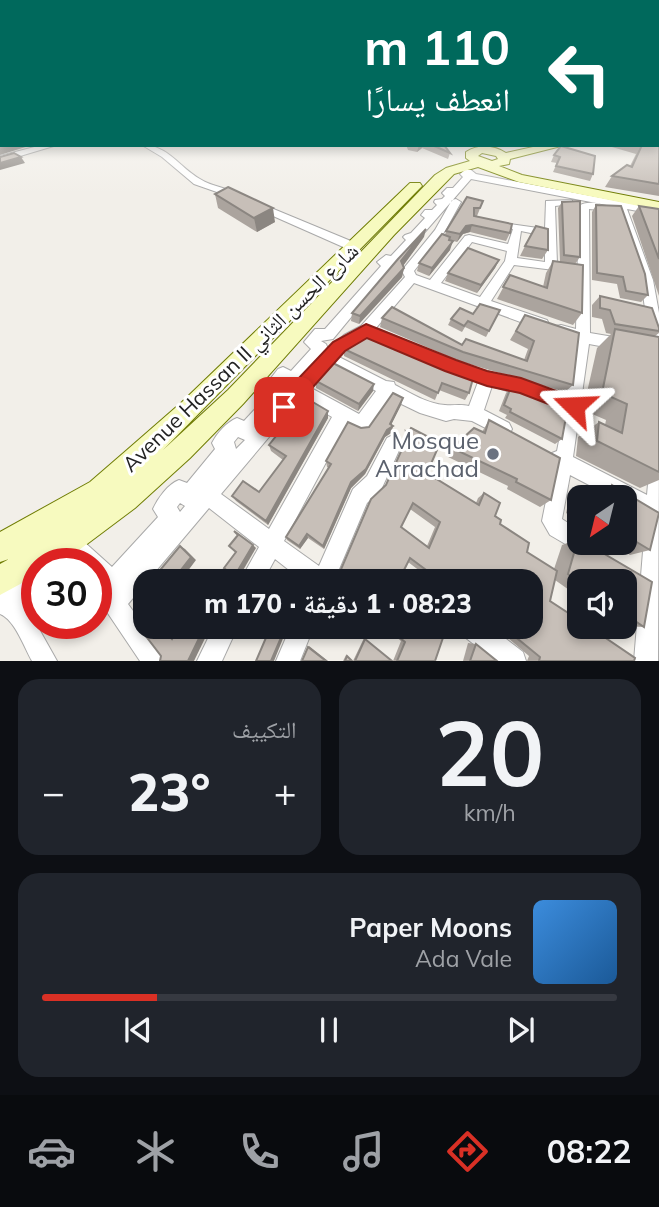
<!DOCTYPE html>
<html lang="ar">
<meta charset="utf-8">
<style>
:root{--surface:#171b24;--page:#20242c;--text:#f1f3f6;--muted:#9ea1a6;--line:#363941;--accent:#d93025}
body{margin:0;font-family:Mulish,"Noto Naskh Arabic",sans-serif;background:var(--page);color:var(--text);direction:rtl;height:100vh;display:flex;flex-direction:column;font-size:26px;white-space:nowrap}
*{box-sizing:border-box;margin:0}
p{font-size:23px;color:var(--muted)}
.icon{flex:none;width:38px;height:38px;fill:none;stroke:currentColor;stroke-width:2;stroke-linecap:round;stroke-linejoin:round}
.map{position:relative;height:661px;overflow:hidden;direction:ltr}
.drawer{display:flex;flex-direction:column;gap:18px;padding:18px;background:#0d0f14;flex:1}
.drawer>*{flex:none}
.banner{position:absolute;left:0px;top:0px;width:660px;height:147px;box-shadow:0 4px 10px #0003;direction:rtl;background:#00695c;color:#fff;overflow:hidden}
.needle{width:46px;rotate:215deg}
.controls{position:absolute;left:567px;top:485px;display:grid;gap:14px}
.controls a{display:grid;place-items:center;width:70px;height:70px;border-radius:14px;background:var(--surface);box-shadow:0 4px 10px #0003;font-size:35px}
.speed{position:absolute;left:21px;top:548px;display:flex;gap:14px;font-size:35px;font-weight:700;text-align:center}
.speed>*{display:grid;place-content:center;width:91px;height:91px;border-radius:50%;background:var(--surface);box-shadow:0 4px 10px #0003;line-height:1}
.speed .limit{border:10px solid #d22;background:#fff;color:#111}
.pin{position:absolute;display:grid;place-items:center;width:60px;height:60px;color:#fff;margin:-30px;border-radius:14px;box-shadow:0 4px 10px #0006}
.me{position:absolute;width:77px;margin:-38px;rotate:291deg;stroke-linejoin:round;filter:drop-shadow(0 0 5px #0008)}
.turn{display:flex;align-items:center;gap:24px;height:147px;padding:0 35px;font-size:32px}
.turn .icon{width:91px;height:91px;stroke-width:2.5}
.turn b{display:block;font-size:49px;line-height:60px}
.big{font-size:52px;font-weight:800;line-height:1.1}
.drawer .card{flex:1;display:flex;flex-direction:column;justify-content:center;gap:10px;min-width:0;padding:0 24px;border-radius:21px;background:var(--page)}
.drawer .dial{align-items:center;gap:0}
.dial b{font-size:91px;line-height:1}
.song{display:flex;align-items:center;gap:21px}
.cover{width:84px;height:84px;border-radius:10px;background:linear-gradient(135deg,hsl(210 70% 55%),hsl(210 70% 35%))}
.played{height:7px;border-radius:4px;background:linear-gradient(90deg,var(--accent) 20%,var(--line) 20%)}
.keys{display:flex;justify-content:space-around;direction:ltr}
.heat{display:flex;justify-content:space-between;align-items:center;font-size:38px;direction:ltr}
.drawer .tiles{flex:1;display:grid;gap:18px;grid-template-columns:1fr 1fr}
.card:last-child{grid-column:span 2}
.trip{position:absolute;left:133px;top:569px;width:410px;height:70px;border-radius:21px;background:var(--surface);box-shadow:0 4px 10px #0003;font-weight:800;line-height:70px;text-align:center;direction:rtl}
.tab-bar{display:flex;height:112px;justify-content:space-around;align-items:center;background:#090b0e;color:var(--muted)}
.tab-bar .icon{width:49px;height:49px}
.tab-bar .current{color:var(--accent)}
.tab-bar b{font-size:32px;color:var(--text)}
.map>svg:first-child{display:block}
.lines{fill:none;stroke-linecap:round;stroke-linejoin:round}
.street-casing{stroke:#a9a9a9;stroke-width:2}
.secondary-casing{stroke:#707d05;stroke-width:2}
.street{fill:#fff;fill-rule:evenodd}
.secondary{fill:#f7fabf;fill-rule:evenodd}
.wall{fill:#aba49e;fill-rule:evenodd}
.shaded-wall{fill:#8b8681}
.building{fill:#c7bfb8;stroke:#8b8681;stroke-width:2;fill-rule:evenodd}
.route{fill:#d93025;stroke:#8d1f18;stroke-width:2}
.worship-dot{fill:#6b7280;stroke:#fff;stroke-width:2.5}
.labels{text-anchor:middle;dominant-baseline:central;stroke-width:6;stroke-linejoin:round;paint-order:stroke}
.street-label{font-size:21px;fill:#222;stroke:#fff}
.near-worship-label{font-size:24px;fill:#5b616d;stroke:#fff;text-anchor:end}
</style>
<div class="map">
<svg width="659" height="661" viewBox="0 0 659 661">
<rect width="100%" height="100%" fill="#f2efe9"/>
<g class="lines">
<g class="street-casing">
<g id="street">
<polygon points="42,145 57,145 0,162 0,156"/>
<path d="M142 145C168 145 179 167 200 179 212 187 230 188 242 196L234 198 194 184 162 157Z"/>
<path d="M465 170H471L476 174 659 209V215L627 209 653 280 659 313V357L589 344 573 457 647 495 650 462 653 456 659 453 658 661H634L646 515 625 504V497H612L570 475 562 519 579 530V542H589L586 549 579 552 550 535 542 521 553 466 549 459 552 453 557 451 565 410 492 386 484 410 509 423 512 429 509 435 503 437 472 421 454 419 446 421 420 413 389 398 367 431 361 433 346 425 284 541 319 566 353 489 367 476 387 438 393 435 399 438 402 444 381 490 367 503 334 581H303L275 559 263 581H240L259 547 209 508 128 604 163 652 166 661H140L107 612 104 604 110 592 96 582V564H50C54 552 64 541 75 537L82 540 112 567 158 517 153 509C158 498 168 484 179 480L187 483 215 449 212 443C217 433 227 422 237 418L244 421 269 394 264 387 278 369 283 367 291 371 311 349 304 342 315 329H325L381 266 377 262 386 255 391 256 406 240 403 237 405 235 411 233 425 218 421 215 425 210H432L437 205 434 202 435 200 442 199 445 196 442 193 447 188H453L463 177 460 174ZM471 179 622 208 618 211 641 280 648 330 655 344 590 333 589 209 600 210 605 207C599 202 585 201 579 206L576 329 561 325 556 326 554 330 556 334 575 340 567 396 520 380 458 363 376 328 414 283 537 328H547L549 324 547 320 491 301 514 265 562 271 564 268 562 265 557 264 555 206 572 204V200L546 201 545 229 502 223V227L513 229 508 244 469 235 465 236 430 280 416 275 414 271 445 231 461 202 456 199 452 200 435 230 404 268 402 271 405 277 361 326 344 335 328 349 326 344 321 341 333 339 395 264H397ZM521 231 545 236V262L517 258ZM472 242 507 251 505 261 480 297 441 283ZM366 336 435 368 478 382 469 406C460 404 453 406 445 405 428 404 410 393 395 385L394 382 386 381 339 357 354 343ZM330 366 376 391 359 414 311 388ZM285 383 293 386 288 392 283 386ZM301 399 332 417 269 529 221 494ZM238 437 245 440 236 449 234 442ZM180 503 185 506 180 512 177 507Z"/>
<polygon points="259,203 358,244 360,247 354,251 350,250 255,208 254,206"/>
<path d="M16 556 24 559 26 574 29 566 37 563 38 564 37 618 34 620 57 661H32C24 647 15 620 0 614V592L3 593 5 567 8 559Z"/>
<polygon points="214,626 238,626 222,661 197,661"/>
<polygon points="291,626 314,626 300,661 276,661"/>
<polygon points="458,626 489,626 523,652 526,661 495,661 461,634"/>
</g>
</g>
<g class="secondary-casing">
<g id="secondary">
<polygon points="659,118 659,125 658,125 658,118"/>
<path d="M542 145H565L510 159 509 164 499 166 522 175 659 202V210L519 182 478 167 454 174 394 235 243 404 190 458 135 508 75 553 57 564H37V575L0 595V564L9 559 0 562V532L90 482 127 450 182 402 410 183H420L422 186 163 450 228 390 435 175 446 168 470 161 466 158V152C478 144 494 145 506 153ZM482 153 496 156 498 159 492 161 478 156Z"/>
</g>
</g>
<use href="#street" class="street"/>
<use href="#secondary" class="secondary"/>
</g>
<g class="wall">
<polygon points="659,128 659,196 605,187 612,176 630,166 636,154 605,145 658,145"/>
<polygon points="406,145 444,145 450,153 448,159 422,148 417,152 408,150"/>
<polygon points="561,146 593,174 590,181 553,172 557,163 551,162 554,155"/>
<polygon points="215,194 275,222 257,232 218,208"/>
<polygon points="483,201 477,216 510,233 506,241 470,232 463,234 457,242 450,240 450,250 429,276 417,271 419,263 445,235 446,231"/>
<polygon points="562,202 580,257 575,264 582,313 573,325 497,299 510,275 543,287 546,273 553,261 560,261 558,208"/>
<polygon points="596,205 648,295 641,302 620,298 617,284 592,280 592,212"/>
<polygon points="639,206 659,209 659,296 632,216"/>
<polygon points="424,237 403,266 404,268 402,277 359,324 351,321 352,313"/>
<polygon points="525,246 548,250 542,259 520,256"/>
<polygon points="499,260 495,268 477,293 445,281 448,273"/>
<polygon points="600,296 659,328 659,333 655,336 659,337 659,480 640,488 576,456 578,437 599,422 605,425 606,420 583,410 597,348 611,334 606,333 602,319 592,317 592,305"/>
<polygon points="500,310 486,337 465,327 462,332 448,325 451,319 473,314"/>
<polygon points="525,315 573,385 565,392 459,361 380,327 382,318 462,345 524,360 528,349 510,340"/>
<polygon points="344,349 437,363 469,393 465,400 439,390 435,400 344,356"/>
<polygon points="316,381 373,391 358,411 316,388"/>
<polygon points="511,387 562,439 555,444 505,418 507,415 499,411 506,393"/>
<polygon points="401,405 391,425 393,426 391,433 385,437 365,474 351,488 324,549 308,538 300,549 287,540 286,537 329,468 327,467 326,461 361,428 369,427"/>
<polygon points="328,411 328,418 268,525 236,501 232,496 259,492 283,460 271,451 269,445"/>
<polygon points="489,420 551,500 540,507 507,489 508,486 446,456 452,448 482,432"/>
<path d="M411 428 440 443 427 473 476 503 478 498 484 493 500 503 495 516 501 520 500 524 529 543 527 552 554 569 562 545 578 539 579 540V542H584L652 582 644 627 621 626H625V581H579V597L555 580 550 601 579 620V626H588L635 658 634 661H527L529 656 494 626H530V581H433L408 562 401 576 408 581H336L371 499 386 485 404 445 403 440 406 432 408 434ZM410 509 435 527 427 546 401 527Z"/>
<polygon points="612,485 659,513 650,550 630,555 610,542 625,542 625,497 595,497 597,493"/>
<polygon points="579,498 579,522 566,513 568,504"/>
<polygon points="383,626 447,626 435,661 393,661 401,641"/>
<polygon points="364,638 365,639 392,661 343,661 346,655 353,661"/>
<polygon points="468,643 476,644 497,661 463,661"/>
</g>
<g class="shaded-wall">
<polygon points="9,145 32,145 0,155 0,148"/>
<polygon points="419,145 422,145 422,148 417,152"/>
<polygon points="21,157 25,163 0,170 0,163"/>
<polygon points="273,208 275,222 257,232 254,218"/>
<polygon points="472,225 470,232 463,234 457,242 460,234 466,226"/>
<polygon points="426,229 424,237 400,270 401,261"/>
<polygon points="453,241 450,250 429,276 432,268"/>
<polygon points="499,260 495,268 477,293 481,285"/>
<polygon points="404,268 402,277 359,324 360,316"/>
<polygon points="374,384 373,391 358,411 359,404"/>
<polygon points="403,398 401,405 389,429 393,426 391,433 385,437 365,474 351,488 324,549 323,546 351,482 387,430"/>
<polygon points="328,411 328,418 268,525 266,521"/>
<polygon points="307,534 308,538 300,549 299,546"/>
<polygon points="253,545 256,548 238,579 234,577"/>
<polygon points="180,546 185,549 196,560 187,572 190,576 186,581 180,581 181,570"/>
<polygon points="160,626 167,626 179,638 172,639"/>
<polygon points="205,626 211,626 194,661 188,661"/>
<polygon points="286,626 288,626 274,661 271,661"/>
<polygon points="309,646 328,661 326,661 308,647"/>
</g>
<g class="building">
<polygon points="0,102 2,102 2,145 9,145 0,148"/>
<polygon points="658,128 659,128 659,184 612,176 627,165 632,167 642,145 658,145"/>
<polygon points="432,145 444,145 450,153"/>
<polygon points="561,146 595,156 593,174 556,166 560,157 554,155"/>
<polygon points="14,153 21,157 0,163 0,157"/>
<polygon points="228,187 273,208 254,218 215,194"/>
<polygon points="467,197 483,201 480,208 474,208 474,216 512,224 510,233 472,225 466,226 460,234 446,231"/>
<polygon points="580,201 580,257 564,255 562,202"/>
<polygon points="596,205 621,206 645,274 648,295 626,291 623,277 597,273"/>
<polygon points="639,206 659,209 659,259"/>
<polygon points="536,226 548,229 548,250 525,246"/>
<polygon points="426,229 401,261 404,268 360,316 352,313 398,259"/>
<polygon points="442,234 450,237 449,240 453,241 432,268 419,263"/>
<polygon points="468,248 499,260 481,285 448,273"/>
<polygon points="553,261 583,265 582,313 503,287 510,275 547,288"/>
<polygon points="600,296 652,308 659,328 659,331 615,324 610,310 600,308"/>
<polygon points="480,304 500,310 489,331 468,321 464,326 451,319 460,308 473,314"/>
<polygon points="392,307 462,345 466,339 527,361 534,341 516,331 525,315 579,333 573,385 463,352 382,318"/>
<polygon points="615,329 659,337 659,472 597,441 599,422 622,433 627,404 602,393"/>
<polygon points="367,332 437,363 474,375 469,393 442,383 438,393 344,349"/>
<polygon points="331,362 374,384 359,404 316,381"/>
<polygon points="511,387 568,406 562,439 510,412 511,409 504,405"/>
<polygon points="393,393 403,398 390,424 393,426 387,430 366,469 351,482 323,546 307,534 299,546 286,537 331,464 326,461 348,422 361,428 369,427"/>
<polygon points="306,398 328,411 266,521 232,496 243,481 259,492 286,456 269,445"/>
<polygon points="489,420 560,458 551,500 516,482 517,479 452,448 474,428 485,433"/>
<path d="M411 428 440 443 427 473 479 505 484 493 500 503 495 516 501 520 500 524 529 543 527 552 557 571 550 601 579 620V626H588L635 658 634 661H539L540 657 502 626H530V581H441L410 558 401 576 408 581H336L371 499 386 485 407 438 406 432 408 434ZM413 503 440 522 429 548 401 527Z"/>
<polygon points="612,485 659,513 650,550 625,535 625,497 609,497"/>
<polygon points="234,531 253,545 234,577 224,568 236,552 229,546 238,535"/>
<polygon points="578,539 579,540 579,542 584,542 652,582 644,627 625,614 625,581 579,581 579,582 568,574"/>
<polygon points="180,546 191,557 181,570 185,574 180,581 151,581"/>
<polygon points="292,575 301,581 289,581"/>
<polygon points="145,589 145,608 144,609 136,600"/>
<polygon points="146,626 160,626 172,639 180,626 205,626 188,661 160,661 161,656 142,631"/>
<polygon points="271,626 286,626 271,661 256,661"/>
<polygon points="341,626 353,626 350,634"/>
<polygon points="386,626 447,626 435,661 397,661 405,642"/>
<polygon points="365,639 392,661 355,661"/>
<polygon points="476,644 497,661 470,661"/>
<polygon points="308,647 326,661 302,661"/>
<polygon points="347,656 352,661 345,661"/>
</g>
<linearGradient id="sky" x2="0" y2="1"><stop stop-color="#8fc0e4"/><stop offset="0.53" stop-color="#f9f8f5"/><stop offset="1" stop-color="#f9f8f5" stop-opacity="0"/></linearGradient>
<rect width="659" height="194" fill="url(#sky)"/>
<polygon class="route" points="366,324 456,360 487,371 521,378 581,400 583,406 581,412 574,414 520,393 487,386 445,371 367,338 345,351 290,413 284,416 277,413 274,407 277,401 333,342"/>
<circle class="worship-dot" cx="493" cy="454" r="7"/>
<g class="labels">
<g class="street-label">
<text transform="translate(240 357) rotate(-44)">Avenue Hassan II شارع الحسن الثاني</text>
</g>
<g class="near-worship-label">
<text x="479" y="440">Mosque<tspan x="479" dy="28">Arrachad</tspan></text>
</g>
</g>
</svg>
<div class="controls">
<a><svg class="needle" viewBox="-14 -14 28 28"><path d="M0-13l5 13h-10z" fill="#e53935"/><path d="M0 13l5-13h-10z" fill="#9ea1a6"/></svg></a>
<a><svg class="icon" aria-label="sound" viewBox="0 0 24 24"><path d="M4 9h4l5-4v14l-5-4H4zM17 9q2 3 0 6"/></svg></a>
</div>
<div class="speed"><div class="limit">30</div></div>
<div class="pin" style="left:284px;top:407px;background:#d93025"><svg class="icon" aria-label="arrive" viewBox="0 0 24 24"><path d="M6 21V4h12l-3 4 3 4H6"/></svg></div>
<svg class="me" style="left:574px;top:406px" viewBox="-20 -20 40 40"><path d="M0-17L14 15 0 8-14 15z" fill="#d93025" stroke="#fff" stroke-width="4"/></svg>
<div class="trip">08:23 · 1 دقيقة · 170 m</div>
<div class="banner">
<div class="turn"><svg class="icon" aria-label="left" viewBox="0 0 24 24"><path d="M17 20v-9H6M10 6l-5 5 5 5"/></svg><div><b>110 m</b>انعطف يسارًا</div></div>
</div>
</div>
<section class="drawer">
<div class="tiles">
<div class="card dial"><b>20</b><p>km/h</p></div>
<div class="card"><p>التكييف</p>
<div class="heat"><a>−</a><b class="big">23°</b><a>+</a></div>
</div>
<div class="card">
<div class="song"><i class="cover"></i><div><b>Paper Moons</b><p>Ada Vale</p></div></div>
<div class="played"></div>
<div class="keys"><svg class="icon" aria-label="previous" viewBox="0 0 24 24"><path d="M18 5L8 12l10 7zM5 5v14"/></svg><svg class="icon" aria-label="pause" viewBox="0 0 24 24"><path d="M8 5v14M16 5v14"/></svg><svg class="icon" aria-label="next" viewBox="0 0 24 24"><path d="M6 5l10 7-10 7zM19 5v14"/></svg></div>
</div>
</div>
</section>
<nav class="tab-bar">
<b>08:22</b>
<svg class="icon current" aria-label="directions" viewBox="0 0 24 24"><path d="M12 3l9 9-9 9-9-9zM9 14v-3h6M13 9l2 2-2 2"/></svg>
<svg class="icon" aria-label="music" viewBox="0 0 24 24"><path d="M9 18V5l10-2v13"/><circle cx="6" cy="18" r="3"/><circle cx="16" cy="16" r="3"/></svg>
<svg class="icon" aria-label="phone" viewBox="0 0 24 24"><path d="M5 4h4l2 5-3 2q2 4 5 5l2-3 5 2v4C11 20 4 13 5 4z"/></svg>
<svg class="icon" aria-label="climate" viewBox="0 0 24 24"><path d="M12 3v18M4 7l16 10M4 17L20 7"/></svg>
<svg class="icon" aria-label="car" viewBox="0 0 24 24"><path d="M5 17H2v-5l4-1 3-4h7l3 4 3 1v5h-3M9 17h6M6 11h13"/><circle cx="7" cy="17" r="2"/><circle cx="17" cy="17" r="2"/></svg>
</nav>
